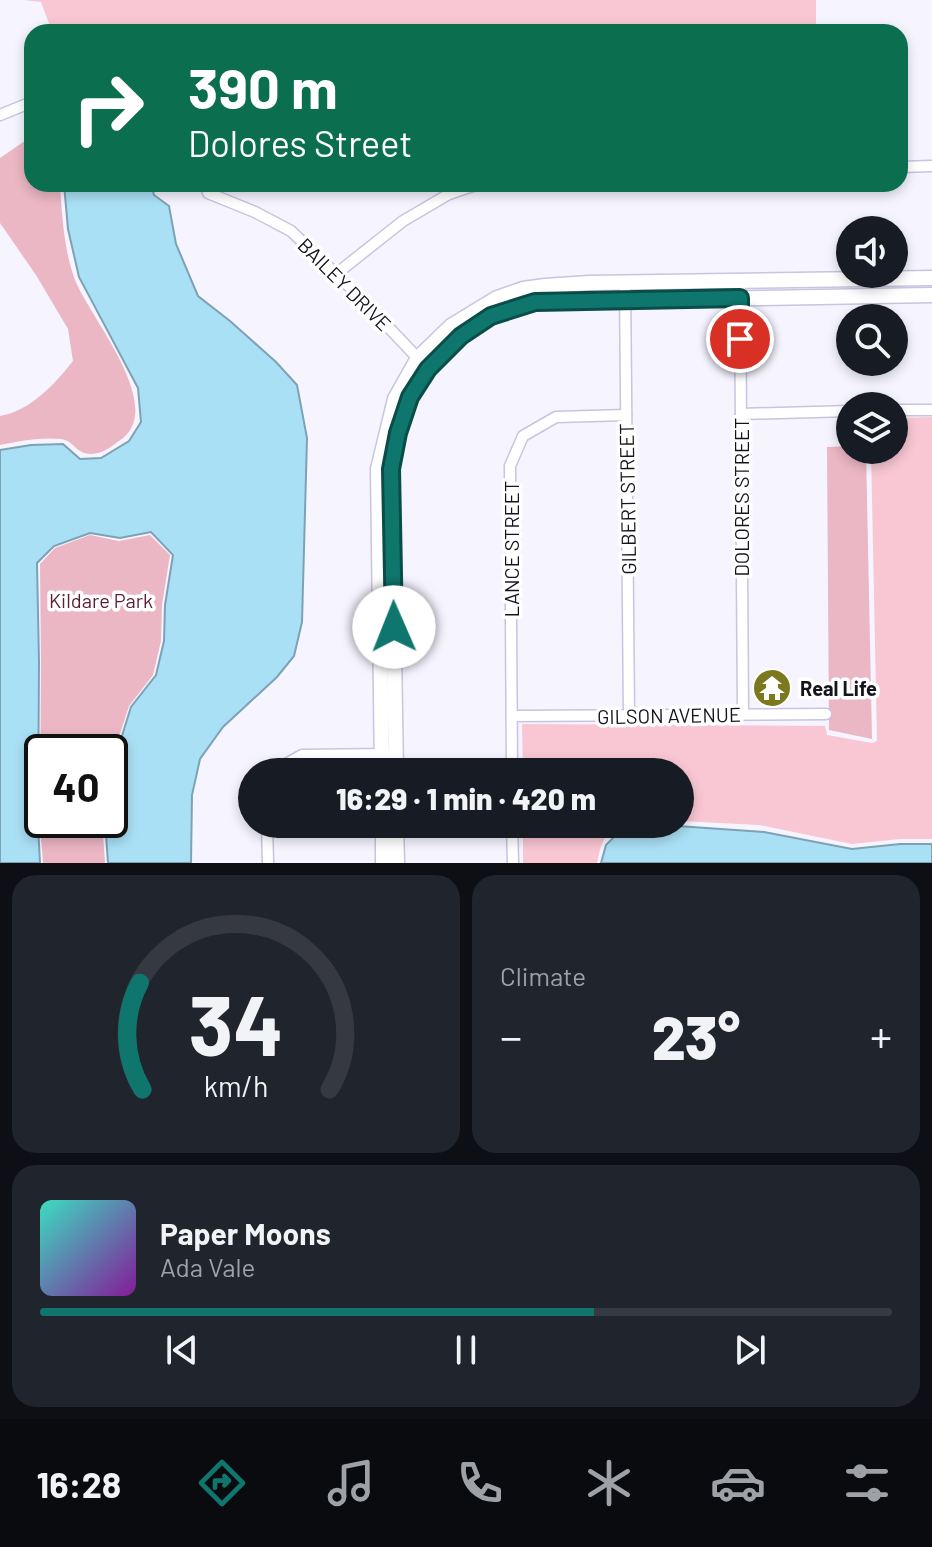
<!DOCTYPE html>
<meta charset="utf-8">
<style>
:root{--surface:#171b24;--page:#20242c;--text:#f1f3f6;--muted:#9ea1a6;--line:#363941;--accent:#0f766e}
body{margin:0;font-family:Barlow,sans-serif;background:var(--page);color:var(--text);height:100vh;display:flex;flex-direction:column;font-size:30px;white-space:nowrap}
*{box-sizing:border-box;margin:0}
p{font-size:26px;color:var(--muted)}
.icon{flex:none;width:44px;height:44px;fill:none;stroke:currentColor;stroke-width:2;stroke-linecap:round;stroke-linejoin:round}
.map{position:relative;height:863px;overflow:hidden}
.sheet{display:flex;flex-direction:column;gap:12px;padding:12px;background:#0d0f14;flex:1}
.sheet>*{flex:none}
.banner{position:absolute;left:24px;top:24px;width:884px;height:168px;border-radius:24px;box-shadow:0 4px 12px #0003;background:#0b6e4f;color:#fff;overflow:hidden}
.buttons{position:absolute;left:836px;top:216px;display:grid;gap:16px}
.buttons a{display:grid;place-items:center;width:72px;height:72px;border-radius:50%;background:var(--surface);box-shadow:0 4px 12px #0003;font-size:40px}
.speed{position:absolute;left:24px;top:734px;display:flex;gap:16px;font-size:40px;font-weight:700;text-align:center}
.speed>*{display:grid;place-content:center;width:104px;height:104px;border-radius:50%;background:var(--surface);box-shadow:0 4px 12px #0003;line-height:1}
.speed .limit{border:4px solid #111;border-radius:12px;background:#fff;color:#111}
.pin{position:absolute;display:grid;place-items:center;width:68px;height:68px;color:#fff;margin:-34px;border:4px solid #fff;border-radius:50%;box-shadow:0 2px 8px #0007}
.me{position:absolute;width:88px;margin:-44px;rotate:359deg;stroke-linejoin:round;filter:drop-shadow(0 0 6px #0008)}
.turn{display:flex;align-items:center;gap:28px;height:168px;padding:0 32px;font-size:36px}
.turn .icon{width:104px;height:104px;stroke-width:2.5}
.turn b{display:block;font-size:56px;line-height:68px}
.big{font-size:60px;font-weight:800;line-height:1.1}
.sheet .widget{flex:1;display:flex;flex-direction:column;justify-content:center;gap:12px;min-width:0;padding:0 28px;border-radius:24px;background:var(--page)}
.sheet .dial{align-items:center;gap:0}
.dial svg{height:208px;overflow:visible;fill:none;stroke:var(--line);stroke-width:7;stroke-linecap:round;text-anchor:middle}
.dial text{fill:var(--text);stroke:none}
.song{display:flex;align-items:center;gap:24px}
.cover{width:96px;height:96px;border-radius:12px;background:linear-gradient(135deg,hsl(170 70% 55%),hsl(290 70% 35%))}
.played{height:8px;border-radius:4px;background:linear-gradient(90deg,var(--accent) 65%,var(--line) 65%)}
.keys{display:flex;justify-content:space-around;direction:ltr}
.heat{display:flex;justify-content:space-between;align-items:center;font-size:44px;direction:ltr}
.sheet .tiles{flex:1;display:grid;gap:12px;grid-template-columns:1fr 1fr}
.widget:last-child{grid-column:span 2}
.trip{position:absolute;left:238px;top:758px;width:456px;height:80px;border-radius:40px;background:var(--surface);box-shadow:0 4px 12px #0003;font-weight:800;line-height:80px;text-align:center}
.tabs{display:flex;height:128px;justify-content:space-around;align-items:center;background:#090b0e;color:var(--muted)}
.tabs .icon{width:56px;height:56px}
.tabs .on{color:var(--accent)}
.tabs b{font-size:36px;color:var(--text)}
.map>svg:first-child{display:block}
.green{fill:#f9c7d3}
.forest{fill:#ebb7c4}
.water{fill:#aae0f5;stroke:#7da2b4;stroke-width:2}
.lines{fill:none;stroke-linecap:round;stroke-linejoin:round}
.street-casing{stroke:#c9c4df;stroke-width:13}
.secondary-casing{stroke:#c9c4df;stroke-width:17}
.street{stroke:#fff;stroke-width:10}
.secondary{stroke:#fff;stroke-width:14}
.route-casing{stroke:#0a4d48;stroke-width:20}
.route{stroke:#0f766e;stroke-width:14}
.labels{text-anchor:middle;dominant-baseline:central;stroke-width:7;stroke-linejoin:round;paint-order:stroke}
.street-label{font-size:20px;fill:#15131c;stroke:#fff}
.park-label{font-size:20px;fill:#5b1e33;stroke:#fff}
.poi-label{font-size:20px;font-weight:bold;fill:#15131c;stroke:#fff;text-anchor:start}
</style>
<div class="map">
<svg width="932" height="863" viewBox="0 0 932 863">
<rect width="100%" height="100%" fill="#f5f4ff"/>
<g class="green">
<polygon points="24,0 816,0 816,32 52,32 41,2"/>
<polygon points="932,417 932,839 900,839 852,844 759,825 680,821 680,772 523,772 522,724 825,726 827,735 872,743 875,742 877,740 871,450 894,450 894,418"/>
<path d="M523 824H630C604 835 603 835 597 863H523Z"/>
</g>
<g class="forest">
<path d="M32 136V184H60C62 216 64 250 75 280 90 318 169 409 119 441 113 445 105 452 98 453 76 458 76 441 61 439 41 437 19 441 0 445V416C30 411 55 384 73 361L68 329 36 275 0 223V158Z"/>
<polygon points="850,446 850,450 866,450 872,739 829,730 827,447"/>
<polygon points="90,535 119,541 150,535 170,555 162,605 161,641 153,675 129,706 112,758 110,776 110,752 42,752 42,820 105,820 103,834 105,863 43,863 40,825 41,662 40,564 55,548"/>
</g>
<g class="water">
<polygon points="64,184 151,184 154,195 169,206 176,244 198,296 230,321 276,362 297,385 307,438 302,622 294,656 277,677 223,727 200,759 192,795 191,863 108,863 106,835 107,820 110,820 110,799 115,758 131,707 156,675 164,641 165,605 173,555 151,532 120,538 90,533 54,546 37,563 39,662 38,825 40,863 0,863 0,450 31,445 63,444 80,459 101,458 129,441 141,422 138,388 79,277 68,229"/>
<polygon points="663,825 764,832 852,849 900,844 932,844 932,863 601,863 606,845 618,833"/>
</g>
<g class="lines">
<g class="street-casing">
<g id="street">
<polyline points="0,115 32,102"/>
<polyline points="900,167 932,166"/>
<polyline points="206,184 208,193 255,212 291,231 357,294 428,369"/>
<polyline points="336,274 403,221 449,194 478,184"/>
<polyline points="740,281 743,714"/>
<polyline points="625,283 629,716"/>
<polyline points="894,410 932,410"/>
<polyline points="741,414 850,411"/>
<polyline points="512,716 826,714"/>
<polyline points="277,772 279,768 302,755 386,754"/>
<polyline points="512,772 510,466 523,436 556,417 626,415"/>
<polyline points="267,824 268,863"/>
<polyline points="512,824 513,863"/>
</g>
</g>
<g class="secondary-casing">
<g id="secondary">
<polyline points="382,772 378,469 395,399 418,358 451,326 497,298 523,289 545,286 589,283 932,278"/>
<path d="M396 772 391 469C395 445 399 419 410 397 427 365 457 336 488 318 502 310 520 307 535 302L932 295"/>
<polyline points="383,824 383,863"/>
<polyline points="396,824 397,863"/>
</g>
</g>
<use href="#street" class="street"/>
<use href="#secondary" class="secondary"/>
</g>
<g class="lines">
<g class="route-casing">
<polyline id="route" points="394,627 391,469 398,433 410,397 428,369 461,336 491,316 535,302 740,298 740,339"/>
</g>
<use href="#route" class="route"/>
</g>
<defs>
<g id="temple-disc" transform="scale(2)"><circle r="9.5" fill="#7c781d" stroke="#fff"/><path d="M0-6L5-2H3V0L6.5 2.5H4V6H1.5V3h-3V6H-4V2.5H-6.5L-3 0V-2H-5Z" fill="#fff"/></g>
</defs>
<g fill-rule="evenodd">
<use href="#temple-disc" x="772" y="688"/>
</g>
<g class="labels">
<g class="street-label">
<text transform="translate(345 284) rotate(45)">BAILEY DRIVE</text>
<text transform="translate(741 497) rotate(-90)">DOLORES STREET</text>
<text transform="translate(627 499) rotate(-91)">GILBERT STREET</text>
<text transform="translate(511 549) rotate(-90)">LANCE STREET</text>
<text transform="translate(669 715) rotate(-1)">GILSON AVENUE</text>
</g>
<g class="park-label">
<text x="101" y="600">Kildare Park</text>
</g>
<g class="poi-label">
<text x="800" y="688">Real Life</text>
</g>
</g>
</svg>
<div class="buttons">
<a><svg class="icon" aria-label="sound" viewBox="0 0 24 24"><path d="M4 9h4l5-4v14l-5-4H4zM17 9q2 3 0 6"/></svg></a>
<a><svg class="icon" aria-label="search" viewBox="0 0 24 24"><circle cx="10" cy="10" r="6"/><path d="M15 15l6 6"/></svg></a>
<a><svg class="icon" aria-label="layers" viewBox="0 0 24 24"><path d="M12 4l9 5-9 5-9-5zM3 14l9 5 9-5"/></svg></a>
</div>
<div class="speed"><div class="limit">40</div></div>
<div class="pin" style="left:740px;top:339px;background:#d93025"><svg class="icon" aria-label="arrive" viewBox="0 0 24 24"><path d="M6 21V4h12l-3 4 3 4H6"/></svg></div>
<svg class="me" style="left:394px;top:627px" viewBox="-20 -20 40 40"><circle r="19" fill="#fff"/><path d="M0-13L10 11 0 6-10 11z" fill="#0f766e"/></svg>
<div class="trip">16:29 · 1 min · 420 m</div>
<div class="banner">
<div class="turn"><svg class="icon" aria-label="right" viewBox="0 0 24 24"><path d="M7 20v-9h11M14 6l5 5-5 5"/></svg><div><b>390 m</b>Dolores Street</div></div>
</div>
</div>
<section class="sheet">
<div class="tiles">
<div class="widget dial"><svg viewBox="0 0 100 80">
<path d="M14 69A42 42 0 1 1 86 69"/>
<path d="M14 69A42 42 0 0 1 13 28" stroke="#0f766e"/>
<text x="50" y="56" font-size="32" font-weight="700">34</text>
<text x="50" y="72" font-size="11">km/h</text>
</svg></div>
<div class="widget"><p>Climate</p>
<div class="heat"><a>−</a><b class="big">23°</b><a>+</a></div>
</div>
<div class="widget">
<div class="song"><i class="cover"></i><div><b>Paper Moons</b><p>Ada Vale</p></div></div>
<div class="played"></div>
<div class="keys"><svg class="icon" aria-label="previous" viewBox="0 0 24 24"><path d="M18 5L8 12l10 7zM5 5v14"/></svg><svg class="icon" aria-label="pause" viewBox="0 0 24 24"><path d="M8 5v14M16 5v14"/></svg><svg class="icon" aria-label="next" viewBox="0 0 24 24"><path d="M6 5l10 7-10 7zM19 5v14"/></svg></div>
</div>
</div>
</section>
<nav class="tabs">
<b>16:28</b>
<svg class="icon on" aria-label="directions" viewBox="0 0 24 24"><path d="M12 3l9 9-9 9-9-9zM9 14v-3h6M13 9l2 2-2 2"/></svg>
<svg class="icon" aria-label="music" viewBox="0 0 24 24"><path d="M9 18V5l10-2v13"/><circle cx="6" cy="18" r="3"/><circle cx="16" cy="16" r="3"/></svg>
<svg class="icon" aria-label="phone" viewBox="0 0 24 24"><path d="M5 4h4l2 5-3 2q2 4 5 5l2-3 5 2v4C11 20 4 13 5 4z"/></svg>
<svg class="icon" aria-label="climate" viewBox="0 0 24 24"><path d="M12 3v18M4 7l16 10M4 17L20 7"/></svg>
<svg class="icon" aria-label="car" viewBox="0 0 24 24"><path d="M5 17H2v-5l4-1 3-4h7l3 4 3 1v5h-3M9 17h6M6 11h13"/><circle cx="7" cy="17" r="2"/><circle cx="17" cy="17" r="2"/></svg>
<svg class="icon" aria-label="filters" viewBox="0 0 24 24"><path d="M4 7h16M4 17h16"/><circle cx="9" cy="7" r="2"/><circle cx="15" cy="17" r="2"/></svg>
</nav>
